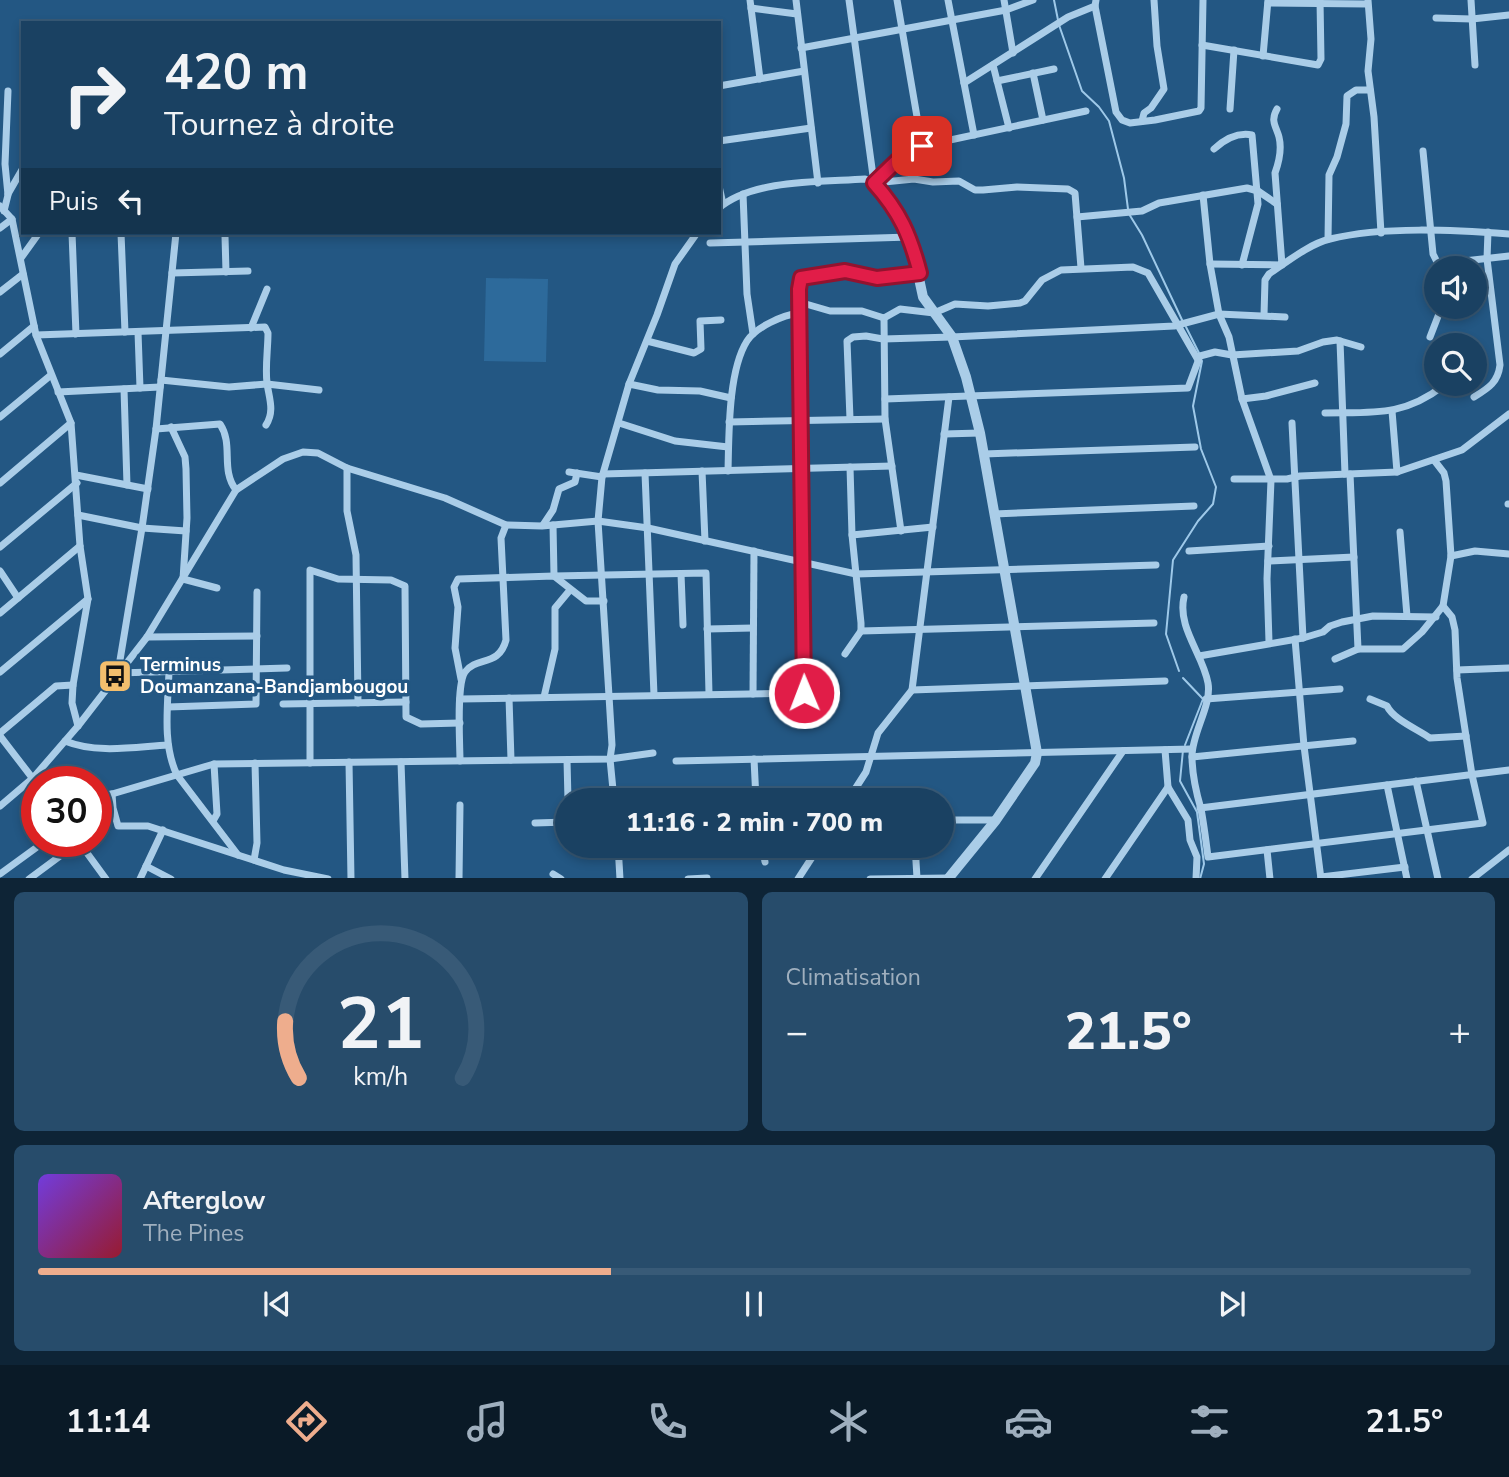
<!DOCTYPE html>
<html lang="fr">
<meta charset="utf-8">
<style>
:root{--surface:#1a4162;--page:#274c6b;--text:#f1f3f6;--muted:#9fafbe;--line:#385a77;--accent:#eead8d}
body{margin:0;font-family:"Nunito Sans",sans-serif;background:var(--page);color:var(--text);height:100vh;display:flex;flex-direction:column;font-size:26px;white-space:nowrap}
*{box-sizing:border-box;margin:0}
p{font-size:23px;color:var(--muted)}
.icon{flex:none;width:38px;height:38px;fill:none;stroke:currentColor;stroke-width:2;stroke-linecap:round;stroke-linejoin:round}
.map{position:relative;height:878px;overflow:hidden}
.sheet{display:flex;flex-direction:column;gap:14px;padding:14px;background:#0e2436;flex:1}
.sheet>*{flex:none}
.hud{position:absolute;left:21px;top:21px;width:700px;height:214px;border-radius:0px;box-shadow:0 4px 10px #0003,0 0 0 2px var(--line);background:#1a4162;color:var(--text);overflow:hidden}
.fabs{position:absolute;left:1424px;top:256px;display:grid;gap:14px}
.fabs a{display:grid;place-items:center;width:63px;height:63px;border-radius:50%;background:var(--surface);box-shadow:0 4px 10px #0003,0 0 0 2px var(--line);font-size:35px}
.speed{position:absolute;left:21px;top:766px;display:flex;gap:14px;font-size:35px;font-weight:700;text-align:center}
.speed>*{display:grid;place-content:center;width:91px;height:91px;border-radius:50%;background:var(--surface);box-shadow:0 4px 10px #0003,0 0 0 2px var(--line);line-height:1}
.speed .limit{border:10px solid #d22;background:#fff;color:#111}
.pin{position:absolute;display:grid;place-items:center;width:60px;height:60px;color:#fff;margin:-30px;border-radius:14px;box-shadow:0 4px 10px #0006}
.me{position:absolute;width:77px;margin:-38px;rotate:359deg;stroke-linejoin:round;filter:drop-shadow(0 0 5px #0008)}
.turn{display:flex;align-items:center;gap:24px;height:147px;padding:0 28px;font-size:32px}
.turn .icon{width:91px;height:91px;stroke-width:2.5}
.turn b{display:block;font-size:49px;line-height:60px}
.then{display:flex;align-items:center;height:66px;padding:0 28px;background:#0003;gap:14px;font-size:26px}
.big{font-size:52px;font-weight:800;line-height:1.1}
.sheet .tile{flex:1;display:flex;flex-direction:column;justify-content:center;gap:10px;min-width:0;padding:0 24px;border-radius:10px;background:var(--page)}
.sheet .dial{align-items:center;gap:0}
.dial svg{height:182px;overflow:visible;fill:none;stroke:var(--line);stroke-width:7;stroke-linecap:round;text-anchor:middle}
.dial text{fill:var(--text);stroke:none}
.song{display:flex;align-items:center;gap:21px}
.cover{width:84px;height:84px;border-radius:10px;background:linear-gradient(135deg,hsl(260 70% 55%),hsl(350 70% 35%))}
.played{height:7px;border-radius:4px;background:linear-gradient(90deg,var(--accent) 40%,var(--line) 40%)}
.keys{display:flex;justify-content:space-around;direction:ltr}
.heat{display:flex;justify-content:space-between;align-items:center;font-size:38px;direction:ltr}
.sheet .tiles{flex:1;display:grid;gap:14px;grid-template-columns:1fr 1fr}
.tile:last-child{grid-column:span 2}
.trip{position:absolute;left:555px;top:788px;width:399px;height:70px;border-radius:35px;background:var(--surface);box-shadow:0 4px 10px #0003,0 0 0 2px var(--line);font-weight:800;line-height:70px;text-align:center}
.tab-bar{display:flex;height:112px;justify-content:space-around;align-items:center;background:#0a1a27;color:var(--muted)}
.tab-bar .icon{width:49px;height:49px}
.tab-bar .on{color:var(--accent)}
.tab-bar b{font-size:32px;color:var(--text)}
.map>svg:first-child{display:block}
.green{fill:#2d6a9b}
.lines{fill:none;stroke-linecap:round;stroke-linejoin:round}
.stream{stroke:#9ec9e9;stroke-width:2}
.minor{stroke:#aacde8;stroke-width:7}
.tertiary{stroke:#aacde8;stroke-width:10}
.route-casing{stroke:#92132f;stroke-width:18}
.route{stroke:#e11d48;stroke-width:12}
.labels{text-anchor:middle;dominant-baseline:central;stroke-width:7;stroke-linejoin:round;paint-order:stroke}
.poi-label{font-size:19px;font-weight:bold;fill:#fff;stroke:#235783;text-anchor:start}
</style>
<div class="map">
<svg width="1509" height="879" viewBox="0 0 1509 879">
<rect width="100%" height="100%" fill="#235783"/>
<polygon class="green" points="486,278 548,279 546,362 484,361"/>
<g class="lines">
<g class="stream">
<polyline points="1054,0 1058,20"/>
<polyline points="1059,25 1082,91 1099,107 1109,121 1124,178 1128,209"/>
<polyline points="1129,214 1142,235 1183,322"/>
<polyline points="1186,327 1199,353"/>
<polyline points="1179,671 1166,634 1173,560 1198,521 1213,504 1216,487 1201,449 1193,406 1202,361"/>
<polyline points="1183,678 1203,699 1185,745"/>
<polyline points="1183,750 1180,781 1197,812 1204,864 1200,879"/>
</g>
<g class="minor">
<polyline points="750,0 760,79"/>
<polyline points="796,0 818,183"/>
<polyline points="849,0 874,183"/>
<polyline points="897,0 922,146"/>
<polyline points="948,0 974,135"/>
<polyline points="1004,0 1013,53"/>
<polyline points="1368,0 1371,39 1368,71 1374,117 1381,233"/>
<polyline points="1471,0 1475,65"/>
<polyline points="1268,3 1367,4"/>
<polyline points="1095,6 1116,112 1122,120 1130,123 1155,120 1199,111 1201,108 1203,0"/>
<polyline points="751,8 797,14"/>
<polyline points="1436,18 1472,19 1509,15"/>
<polyline points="1202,45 1318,65 1321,59 1320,0"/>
<polyline points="801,48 1006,10 1033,0"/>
<polyline points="1263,56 1268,0"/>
<polyline points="993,65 1009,128"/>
<polyline points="1033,73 1043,120"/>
<polyline points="997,81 1054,69"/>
<polyline points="964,83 1068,17 1095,6 1096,0"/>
<polyline points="719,86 804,71"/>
<polyline points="1230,109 1234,50"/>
<polyline points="1142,121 1144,113 1151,108 1164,89 1157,46 1154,0"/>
<polyline points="719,141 811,128"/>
<path d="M1214 149C1225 139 1237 132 1252 135L1258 204 1242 265"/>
<polyline points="1423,151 1433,254 1440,268"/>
<polyline points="874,182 901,157 922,146 1086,111"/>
<polyline points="719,186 723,204"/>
<polyline points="8,194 23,168"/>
<polyline points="743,194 747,294 753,334"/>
<polyline points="1203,195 1210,264 1219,314 1229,337 1242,399 1271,480 1267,579 1269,642"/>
<polyline points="0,206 12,219 36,335 71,423 80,546 88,599 73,685 72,703 78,726"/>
<path d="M719 208C753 179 822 182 865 179L874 183 914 179 933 182 959 181 975 190H983L1017 187 1068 189 1075 193 1081 268"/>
<polyline points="4,211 8,195 5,164 8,91"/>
<polyline points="1077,217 1142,211 1159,203 1247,188 1258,191 1277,204"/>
<polyline points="0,228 12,219"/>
<polyline points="72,233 76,334"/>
<polyline points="121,233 125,332"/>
<polyline points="225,236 226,272"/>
<polyline points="1328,239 1329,175 1337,157 1346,124 1347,96 1356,90 1370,90"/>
<polyline points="710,243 910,237"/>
<polyline points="21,258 39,233"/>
<path d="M1210 264 1282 265 1275 173C1279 162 1282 149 1279 137 1276 126 1270 121 1277 109"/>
<polyline points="1444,268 1455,262 1509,256"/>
<polyline points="172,273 248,271"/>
<polyline points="0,292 23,274"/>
<polyline points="799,302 830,311 862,311 884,318 900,309 934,313 955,304 988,306 1020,303 1025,301 1042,280 1061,270 1133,267 1148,273 1198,360"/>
<path d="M1264 315 1265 280 1269 274C1287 262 1309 244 1330 239 1383 226 1455 230 1509 234"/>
<polyline points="884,318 885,419 901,531"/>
<polyline points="251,328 267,289"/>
<polyline points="138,332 140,388"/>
<path d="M36 335 265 327 268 333C268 349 265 367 267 383 269 398 275 411 266 425"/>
<polyline points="1430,337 1442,306"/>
<polyline points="647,341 694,353 701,349 700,321 721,320"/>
<polyline points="1340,341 1345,474"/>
<polyline points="0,354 34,326"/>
<polyline points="161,380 229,387 267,384 319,390"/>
<polyline points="629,384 658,390 700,391 731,398"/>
<polyline points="124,389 127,485"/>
<polyline points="58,392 160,387"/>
<path d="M1474 397C1489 388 1498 382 1500 365L1487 259 1488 232"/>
<polyline points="885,399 1188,388 1200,356 1215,352 1232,355 1298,351 1323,342 1337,340 1361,347"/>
<polyline points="1242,399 1266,396 1315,383"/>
<polyline points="1392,411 1397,472"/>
<path d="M1325 413C1372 412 1403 417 1443 386"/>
<polyline points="0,417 51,375"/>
<polyline points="850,419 847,341 853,337 866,336 883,339 952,337 1174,326 1219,314 1285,317"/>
<polyline points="729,422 885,419"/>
<polyline points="619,423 675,441 728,447"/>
<polyline points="1292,423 1303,638"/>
<polyline points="171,427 185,457 186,469 187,518 183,579 217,588"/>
<path d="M156 429 220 424C234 445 220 469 236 490"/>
<polyline points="944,434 980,433"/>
<polyline points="984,454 1195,447"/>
<polyline points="347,468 347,511 356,555 358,703"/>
<polyline points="702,471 705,541"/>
<path d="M728 471C729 435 728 371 747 341 756 327 783 315 799 313"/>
<polyline points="569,472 602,477"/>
<polyline points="645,473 654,695"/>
<polyline points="603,474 892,466"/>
<polyline points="1350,474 1358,649"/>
<polyline points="76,475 148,489"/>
<polyline points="1234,479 1287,479 1300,476 1397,472 1462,450 1509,414"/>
<polyline points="0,483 71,423"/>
<polyline points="1508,504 1509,504"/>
<polyline points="994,514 1194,506"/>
<polyline points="78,515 142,528 186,531"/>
<polyline points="543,525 553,510 559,489 575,482 577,473"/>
<polyline points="553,525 554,576 706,573 709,694"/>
<polyline points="1400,532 1407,616"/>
<polyline points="852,535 933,527"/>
<polyline points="0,547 77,483"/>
<polyline points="1189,551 1269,546"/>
<polyline points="1451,556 1475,551 1509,554"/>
<polyline points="1268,561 1354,557"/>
<polyline points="0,571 18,598"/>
<polyline points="681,574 683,625"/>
<path d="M1184 597C1177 628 1203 654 1208 683 1212 705 1192 733 1192 756 1192 774 1196 792 1201 809 1204 825 1206 841 1208 857L1483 823 1472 775 1457 678 1455 630 1452 617 1443 606"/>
<polyline points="0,613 80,546"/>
<polyline points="707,629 753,628"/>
<polyline points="861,631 1154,623"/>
<polyline points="147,637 257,636"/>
<polyline points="1295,639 1304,746 1321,879"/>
<polyline points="845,654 861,631 861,623 852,535 850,467"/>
<polyline points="1199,656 1303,638 1323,632 1330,626 1342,622 1373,616 1436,617"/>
<polyline points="1335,659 1358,649 1403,649 1422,632 1443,606 1451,556 1446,481 1444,473 1434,460"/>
<polyline points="1457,670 1509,668"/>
<path d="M169 671C168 705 162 744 177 775L238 855"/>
<polyline points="0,672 88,599"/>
<polyline points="118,672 142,528 156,429 176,233"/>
<polyline points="118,673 287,668"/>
<polyline points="461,679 455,648 458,607 454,587 458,579 554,576 586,601 604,601"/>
<polyline points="912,690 1165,681"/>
<polyline points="753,694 754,551"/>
<polyline points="544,697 555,649 555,608 570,590"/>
<polyline points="509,698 511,760"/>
<polyline points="460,699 804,693 799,289 801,278 845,272 877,278 920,273"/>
<polyline points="1206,699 1340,689"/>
<path d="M1370 699 1387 706C1393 719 1417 729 1430 738L1466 736"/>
<polyline points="283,704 406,702"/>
<polyline points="168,707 256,704 257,592"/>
<polyline points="0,733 56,686 73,685"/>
<polyline points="0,736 37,784"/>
<path d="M65 741C97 754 134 747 168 745"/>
<polyline points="1192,757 1353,741"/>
<polyline points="754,759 756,800"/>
<polyline points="567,760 568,800"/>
<path d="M460 761C460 744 456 684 465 672 477 656 499 667 506 640L501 538 506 525"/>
<polyline points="676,761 1192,749"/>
<polyline points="349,762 351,879"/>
<polyline points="401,762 405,879"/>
<polyline points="310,763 310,570 338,579 391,580 405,586 406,717 421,724 460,723"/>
<polyline points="1416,781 1438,879"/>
<polyline points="1387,785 1407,879"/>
<polyline points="1168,787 1188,820 1190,840 1197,857 1196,879"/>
<polyline points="112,794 113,808 118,826 148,826 284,870 328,879"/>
<polyline points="96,796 112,794 214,764 610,759 653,753"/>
<polyline points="614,800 610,759 612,745 609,696 598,521 602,477 629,384 657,315 675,264 697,233"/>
<polyline points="848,800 866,772 878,733 912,690 949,397"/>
<polyline points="0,806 33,778 78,726 147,637 236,490 283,459 303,452 318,453 347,468 445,498 506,525 542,526 598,521 648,528 856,574 1156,565"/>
<polyline points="1200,808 1509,770"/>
<polyline points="942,820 996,820"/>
<polyline points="213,821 217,814 214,764"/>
<polyline points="535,823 567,822"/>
<polyline points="79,842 106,879"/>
<polyline points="618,845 620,879"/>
<polyline points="762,845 765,862"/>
<polyline points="915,845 917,878"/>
<polyline points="1267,850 1270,879"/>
<polyline points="254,860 257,843 255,763"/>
<polyline points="146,866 171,879"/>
<polyline points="0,874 44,842"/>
<polyline points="553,874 561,879"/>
<polyline points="1321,877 1405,867"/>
<polyline points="29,879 79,842"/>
<polyline points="140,879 163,830"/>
<polyline points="459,879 460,805"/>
<polyline points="688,879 707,878"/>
<polyline points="798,879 820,845"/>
<polyline points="870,879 948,878"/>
<polyline points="1035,879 1123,751"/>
<polyline points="1105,879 1168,787 1165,750"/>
<polyline points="1472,879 1509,850"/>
</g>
<polyline class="tertiary" points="874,183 889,200 910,237 923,297 952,337 966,377 980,433 1037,753 1035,763 996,820 948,879"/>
</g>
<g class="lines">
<g class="route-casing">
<path id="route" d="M804 693 799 289 801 278 845 271 877 278 920 273C910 235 900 212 874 183L901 157 922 146"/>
</g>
<use href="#route" class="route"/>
</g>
<defs>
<g id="bus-square" transform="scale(1.75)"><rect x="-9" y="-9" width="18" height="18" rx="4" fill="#f3be6d" stroke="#235783"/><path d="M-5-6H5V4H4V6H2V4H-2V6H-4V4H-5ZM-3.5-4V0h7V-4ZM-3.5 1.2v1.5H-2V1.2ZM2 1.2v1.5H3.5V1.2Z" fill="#111"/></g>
</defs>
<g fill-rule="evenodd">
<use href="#bus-square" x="115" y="676"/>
</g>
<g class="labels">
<g class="poi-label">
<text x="140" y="665">Terminus<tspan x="140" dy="22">Doumanzana-Bandjambougou</tspan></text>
</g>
</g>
</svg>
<div class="fabs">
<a><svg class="icon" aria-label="sound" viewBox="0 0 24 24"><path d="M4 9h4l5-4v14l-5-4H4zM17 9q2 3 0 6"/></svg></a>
<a><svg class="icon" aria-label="search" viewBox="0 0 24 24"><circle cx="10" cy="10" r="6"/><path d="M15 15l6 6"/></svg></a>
</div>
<div class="speed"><div class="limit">30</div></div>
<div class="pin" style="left:922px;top:146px;background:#d93025"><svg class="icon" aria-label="arrive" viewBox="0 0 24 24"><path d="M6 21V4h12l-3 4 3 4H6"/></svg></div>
<svg class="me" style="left:804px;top:693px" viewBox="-20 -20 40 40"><circle r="17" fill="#e11d48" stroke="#fff" stroke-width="3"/><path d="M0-11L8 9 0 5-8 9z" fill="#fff"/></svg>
<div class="trip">11:16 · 2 min · 700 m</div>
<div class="hud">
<div class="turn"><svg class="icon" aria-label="right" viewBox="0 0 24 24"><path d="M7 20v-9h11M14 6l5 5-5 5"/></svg><div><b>420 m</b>Tournez à droite</div></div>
<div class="then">Puis<svg class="icon" aria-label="left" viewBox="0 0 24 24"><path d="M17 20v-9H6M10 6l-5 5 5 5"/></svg></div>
</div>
</div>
<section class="sheet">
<div class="tiles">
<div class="tile dial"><svg viewBox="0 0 100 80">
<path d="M14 69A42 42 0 1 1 86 69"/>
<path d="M14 69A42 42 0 0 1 8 44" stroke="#eead8d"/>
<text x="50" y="56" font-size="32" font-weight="700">21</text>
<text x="50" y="72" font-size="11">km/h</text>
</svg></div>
<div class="tile"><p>Climatisation</p>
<div class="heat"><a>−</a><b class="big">21.5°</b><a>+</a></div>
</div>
<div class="tile">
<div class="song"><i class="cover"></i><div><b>Afterglow</b><p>The Pines</p></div></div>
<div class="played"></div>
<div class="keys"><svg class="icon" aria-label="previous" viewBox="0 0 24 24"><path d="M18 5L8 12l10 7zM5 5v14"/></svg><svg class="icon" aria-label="pause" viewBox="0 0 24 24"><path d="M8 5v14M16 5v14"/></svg><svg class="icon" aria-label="next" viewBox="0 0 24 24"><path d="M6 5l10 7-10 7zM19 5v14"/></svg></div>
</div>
</div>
</section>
<nav class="tab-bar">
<b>11:14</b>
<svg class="icon on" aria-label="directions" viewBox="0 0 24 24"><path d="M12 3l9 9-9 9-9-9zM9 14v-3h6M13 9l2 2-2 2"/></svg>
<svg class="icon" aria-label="music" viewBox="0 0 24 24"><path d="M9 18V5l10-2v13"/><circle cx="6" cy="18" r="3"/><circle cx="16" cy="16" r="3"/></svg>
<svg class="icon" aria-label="phone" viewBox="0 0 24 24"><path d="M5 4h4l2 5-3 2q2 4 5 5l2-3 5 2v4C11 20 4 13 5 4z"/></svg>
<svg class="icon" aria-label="climate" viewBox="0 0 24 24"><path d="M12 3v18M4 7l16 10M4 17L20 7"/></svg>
<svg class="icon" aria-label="car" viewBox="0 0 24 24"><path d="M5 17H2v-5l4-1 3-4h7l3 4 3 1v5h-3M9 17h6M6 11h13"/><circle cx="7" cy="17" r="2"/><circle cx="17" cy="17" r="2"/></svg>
<svg class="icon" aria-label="filters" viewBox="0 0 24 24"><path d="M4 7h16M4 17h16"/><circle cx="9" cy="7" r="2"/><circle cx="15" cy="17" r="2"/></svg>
<b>21.5°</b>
</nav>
